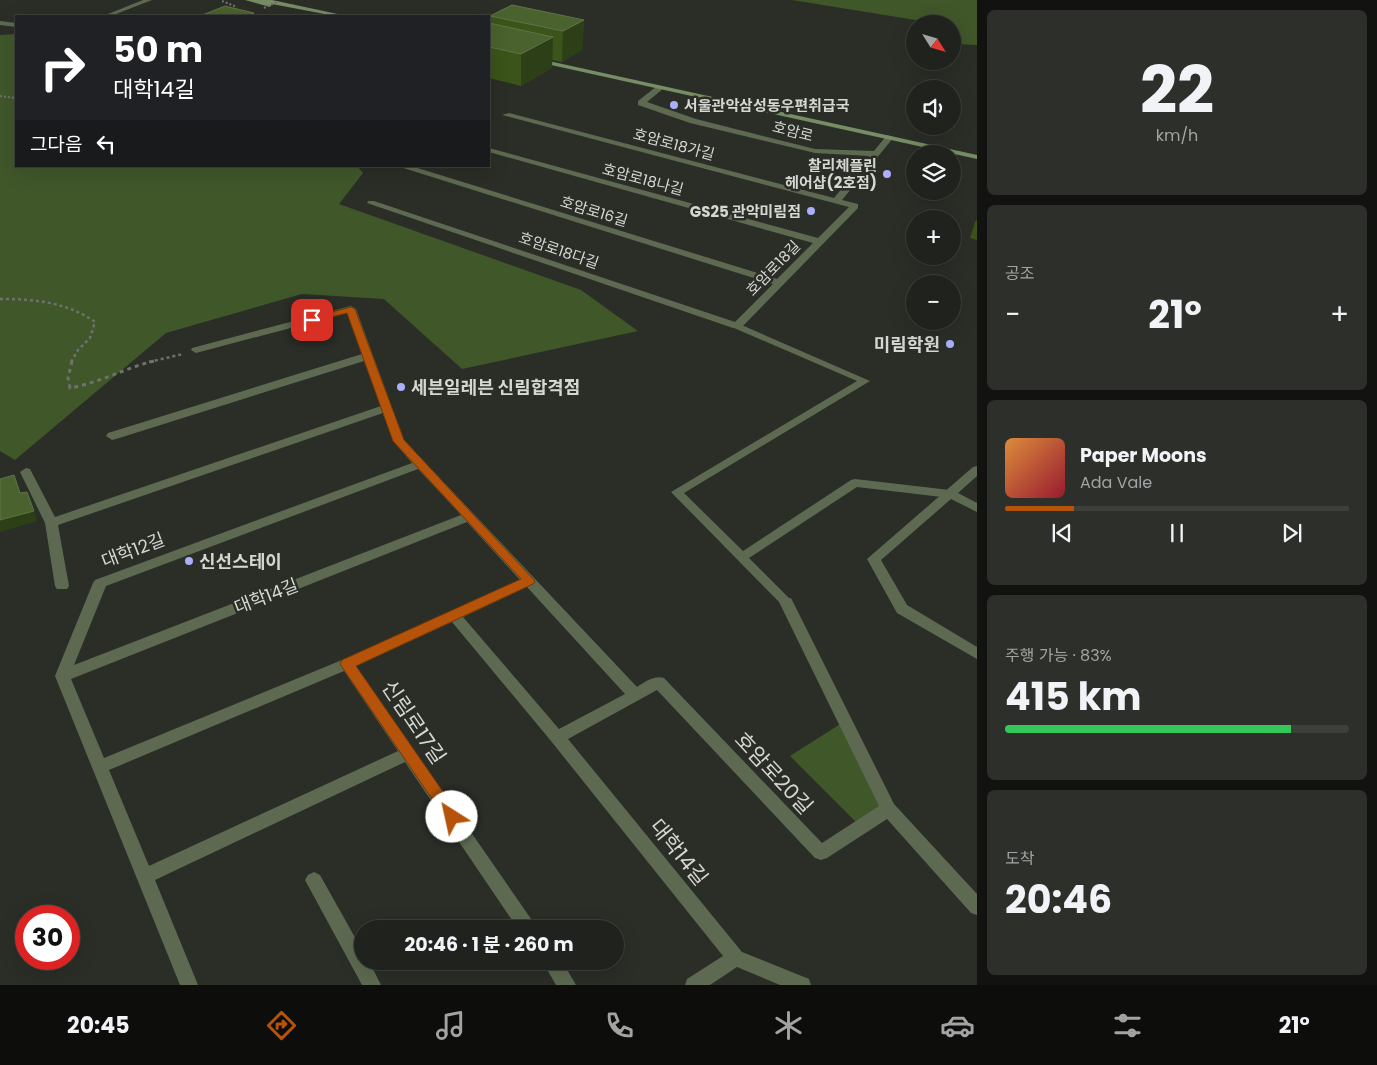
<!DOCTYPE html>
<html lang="ko">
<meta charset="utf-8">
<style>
:root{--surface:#20221d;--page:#2d2f2a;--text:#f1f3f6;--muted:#a2a4a4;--line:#3d3f3b;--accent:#b45309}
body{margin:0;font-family:Poppins,"Noto Sans KR",sans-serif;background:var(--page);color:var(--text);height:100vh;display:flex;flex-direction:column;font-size:19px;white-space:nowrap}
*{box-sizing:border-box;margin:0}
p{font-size:16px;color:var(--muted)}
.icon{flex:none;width:28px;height:28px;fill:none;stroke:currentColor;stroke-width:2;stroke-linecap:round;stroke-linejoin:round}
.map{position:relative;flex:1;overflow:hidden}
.drawer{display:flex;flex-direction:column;gap:10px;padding:10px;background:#121310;width:400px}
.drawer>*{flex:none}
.guide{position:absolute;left:15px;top:15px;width:475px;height:152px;border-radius:0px;box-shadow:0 5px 20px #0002,0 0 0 1px var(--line);background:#202124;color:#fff;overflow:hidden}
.needle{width:32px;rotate:127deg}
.buttons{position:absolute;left:906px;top:15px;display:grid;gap:10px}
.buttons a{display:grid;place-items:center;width:55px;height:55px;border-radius:50%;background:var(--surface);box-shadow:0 5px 20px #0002,0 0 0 1px var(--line);font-size:25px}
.speed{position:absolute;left:15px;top:905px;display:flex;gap:10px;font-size:25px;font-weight:700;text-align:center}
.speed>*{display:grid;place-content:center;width:65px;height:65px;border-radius:50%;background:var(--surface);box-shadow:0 5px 20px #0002,0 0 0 1px var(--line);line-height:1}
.speed .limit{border:8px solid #d22;background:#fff;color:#111}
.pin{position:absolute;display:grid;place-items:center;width:42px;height:42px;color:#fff;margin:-21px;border-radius:10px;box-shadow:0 2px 8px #0006}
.me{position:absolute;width:55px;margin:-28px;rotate:325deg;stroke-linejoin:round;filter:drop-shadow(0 0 4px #0008)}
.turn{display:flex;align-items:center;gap:18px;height:105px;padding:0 15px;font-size:22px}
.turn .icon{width:65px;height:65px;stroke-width:2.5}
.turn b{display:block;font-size:35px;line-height:42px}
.then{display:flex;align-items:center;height:48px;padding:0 15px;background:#0003;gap:10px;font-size:19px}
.big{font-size:38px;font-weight:700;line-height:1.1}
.drawer .widget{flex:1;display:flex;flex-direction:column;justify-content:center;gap:8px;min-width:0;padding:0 18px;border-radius:8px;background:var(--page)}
.drawer .dial{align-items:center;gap:0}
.dial b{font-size:65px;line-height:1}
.song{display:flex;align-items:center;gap:15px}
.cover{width:60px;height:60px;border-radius:8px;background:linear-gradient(135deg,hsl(30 70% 55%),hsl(350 70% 35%))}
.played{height:5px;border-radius:2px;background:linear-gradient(90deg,var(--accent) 20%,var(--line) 20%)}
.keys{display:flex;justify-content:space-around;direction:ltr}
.heat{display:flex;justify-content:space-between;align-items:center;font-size:28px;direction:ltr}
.charge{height:8px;border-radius:4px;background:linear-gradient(90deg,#34c759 83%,var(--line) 0)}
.trip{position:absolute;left:354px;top:920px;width:270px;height:50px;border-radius:25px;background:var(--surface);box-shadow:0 5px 20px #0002,0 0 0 1px var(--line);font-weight:700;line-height:50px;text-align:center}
.tabs{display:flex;height:80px;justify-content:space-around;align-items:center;background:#0d0e0c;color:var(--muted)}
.tabs .icon{width:35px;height:35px}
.tabs .active{color:var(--accent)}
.tabs b{font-size:22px;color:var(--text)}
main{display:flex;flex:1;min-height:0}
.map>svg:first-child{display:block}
.green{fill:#40572a}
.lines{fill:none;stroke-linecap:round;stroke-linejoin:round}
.path-far2{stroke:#6f726c;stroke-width:2;stroke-dasharray:2 2;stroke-linecap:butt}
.path-far1{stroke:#6f726c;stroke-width:2.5;stroke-dasharray:3 3;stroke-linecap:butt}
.path{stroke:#6f726c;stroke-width:3;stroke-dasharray:4 4;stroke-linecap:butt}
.service{fill:#5d6a51;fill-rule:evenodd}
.minor{fill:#5d6a51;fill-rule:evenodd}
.secondary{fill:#778d65;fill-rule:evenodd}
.path-bridge{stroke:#6f726c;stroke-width:2;stroke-dasharray:2 2;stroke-linecap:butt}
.wall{fill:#3a541a}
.shaded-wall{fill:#2c3f17}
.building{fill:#4a622e;stroke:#607447}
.route{fill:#b45309;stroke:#753606}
.poi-dot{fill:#abaffb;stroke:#2a2e27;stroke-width:2}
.labels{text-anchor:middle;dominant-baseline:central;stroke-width:5;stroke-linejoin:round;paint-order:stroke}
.far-poi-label{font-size:15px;font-weight:bold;fill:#d5d7d2;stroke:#2a2e27;text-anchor:end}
.far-street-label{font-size:15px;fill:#d5d7d2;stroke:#2a2e27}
.poi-label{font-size:18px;font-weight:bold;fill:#d5d7d2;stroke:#2a2e27;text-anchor:start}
.street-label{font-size:18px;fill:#d5d7d2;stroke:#2a2e27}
.near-street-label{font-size:21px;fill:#d5d7d2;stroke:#2a2e27}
</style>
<main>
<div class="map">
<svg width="977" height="985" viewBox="0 0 977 985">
<rect width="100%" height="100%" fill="#2a2e27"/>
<g class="green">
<polygon points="792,0 977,0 977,45 953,44 952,24 940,24"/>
<polygon points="16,34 16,166 357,166 363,173 339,204 581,290 638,331 462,369 384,299 302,294 166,333 15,460 0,451 0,35"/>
<polygon points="845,721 888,809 861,827 790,756"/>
</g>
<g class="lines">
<g class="path-far2">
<polyline points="222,1 237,7"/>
<polyline points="0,96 16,98"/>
</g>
<g class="path-far1">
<path d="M0 299C34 299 67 302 95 322L90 338 78 350 71 362"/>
<polyline points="149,362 183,354"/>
</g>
<path class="path" d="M72 361 68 378 70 388C99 383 125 368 154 361"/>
<polygon class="service" points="737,323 870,381 684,493 743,551 851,480 855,479 950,490 956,494 950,498 857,487 749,558 790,599 792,602 790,605 782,605 671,492 857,381 734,328 732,326"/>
<g class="minor">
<polygon points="143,0 152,0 111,16 103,16"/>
<polygon points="0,21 16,23 16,27 0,25"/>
<polygon points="657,86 664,88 647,102 696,119 815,149 874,151 887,135 894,137 842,200 858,204 858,208 741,328 733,328 367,203 368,201 374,201 735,322 773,284 397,166 411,166 777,279 813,243 489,152 489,148 818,238 849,207 502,115 509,113 834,198 869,156 815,153 690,123 638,105 638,101"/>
<path d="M351 306 356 309 404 440 637 687C645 682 654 675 664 678L822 843 879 806 779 602 781 598H791L894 804 977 894V915L971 913 887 819 827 858 821 860 815 858 657 690 568 739 742 952 809 979 811 985H780L737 967 710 985H685L687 979 723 956 551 741 452 622 356 666 538 929H518L405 762 155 880 198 985H180L55 676 93 583 95 580 412 463 393 441 383 413 58 525 69 586 67 589H57L55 586 45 523 20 472 26 468 30 469 55 517 381 406 364 361 116 439 112 440 106 436 108 433 362 354 347 313 196 353 191 350 192 348ZM418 469 461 515 74 665 106 586ZM467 522 520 580 342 660 104 758 71 679ZM527 587 625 694 559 729 463 617ZM344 671 398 751 149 866 109 770Z"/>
<polygon points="977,466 977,476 958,493 977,503 977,512 951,499 881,560 907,605 977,647 977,659 897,613 867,559 973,467"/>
<polygon points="314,872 320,875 362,950 362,961 369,961 381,985 362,985 305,880 308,875"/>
<polygon points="542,961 562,961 576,985 556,985"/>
</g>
<g class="secondary">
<polygon points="245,0 272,0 347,16 335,16 272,4 270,7"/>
<polygon points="535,58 977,155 977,159 533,61 531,60"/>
</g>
<polyline class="path-bridge" points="264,8 277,2"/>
</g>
<g class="wall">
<polygon points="490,16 584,20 582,50 562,62 552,60 552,68 521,86 489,78 489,23 490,24"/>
<polygon points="977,220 977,240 970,238 975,222"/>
</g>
<g class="shaded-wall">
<polygon points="254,13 254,16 246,16"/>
<polygon points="584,20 582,50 562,62 563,31"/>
<polygon points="553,37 552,68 521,86 521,54"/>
<polygon points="34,511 37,521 0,532 0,520"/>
</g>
<g class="building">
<polygon points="512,5 584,20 563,31 490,16"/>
<polygon points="225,6 254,13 246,16 200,16"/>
<polygon points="489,23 553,37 521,54 489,47"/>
<polygon points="14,475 20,493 27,492 34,511 0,520 0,479"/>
</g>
<polygon class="route" points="351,307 355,309 404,440 535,581 533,584 356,666 457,812 460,817 457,821 452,823 447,821 340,664 342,660 521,579 393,441 347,313 312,322 307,320 309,318"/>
<g class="poi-dot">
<circle cx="674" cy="105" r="5"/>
<circle cx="887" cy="174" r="5"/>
<circle cx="811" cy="211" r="5"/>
<circle cx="950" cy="344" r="5"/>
<circle cx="401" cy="387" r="5"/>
<circle cx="189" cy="561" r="5"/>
</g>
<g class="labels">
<g class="far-poi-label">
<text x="684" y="105" text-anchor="start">서울관악삼성동우편취급국</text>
<text x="877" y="165">찰리체플린<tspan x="877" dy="17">헤어샵(2호점)</tspan></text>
<text x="801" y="211">GS25 관악미림점</text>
</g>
<g class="far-street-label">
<text transform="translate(793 131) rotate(14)">호암로</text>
<text transform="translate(674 144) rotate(15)">호암로18가길</text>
<text transform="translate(643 179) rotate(15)">호암로18나길</text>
<text transform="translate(594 211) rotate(17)">호암로16길</text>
<text transform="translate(559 250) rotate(19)">호암로18다길</text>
<text transform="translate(773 268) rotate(-46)">호암로18길</text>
</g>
<g class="poi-label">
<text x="940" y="344" text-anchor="end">미림학원</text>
<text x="411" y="387">세븐일레븐 신림합격점</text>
<text x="199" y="561">신선스테이</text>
</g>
<g class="street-label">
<text transform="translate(133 550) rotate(-21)">대학12길</text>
<text transform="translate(266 596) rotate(-21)">대학14길</text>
</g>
<g class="near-street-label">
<text transform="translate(414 722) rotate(56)">신림로17길</text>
<text transform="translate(774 773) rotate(47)">호암로20길</text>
<text transform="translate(679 852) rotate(51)">대학14길</text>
</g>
</g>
</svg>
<div class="buttons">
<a><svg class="needle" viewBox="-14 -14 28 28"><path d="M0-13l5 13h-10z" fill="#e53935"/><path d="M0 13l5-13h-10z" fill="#a2a4a4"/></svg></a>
<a><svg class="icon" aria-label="sound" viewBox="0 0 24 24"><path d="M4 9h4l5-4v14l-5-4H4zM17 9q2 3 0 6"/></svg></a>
<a><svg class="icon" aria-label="layers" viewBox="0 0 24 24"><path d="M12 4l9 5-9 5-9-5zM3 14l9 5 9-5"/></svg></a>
<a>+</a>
<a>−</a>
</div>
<div class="speed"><div class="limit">30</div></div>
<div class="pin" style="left:312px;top:320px;background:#d93025"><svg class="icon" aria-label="arrive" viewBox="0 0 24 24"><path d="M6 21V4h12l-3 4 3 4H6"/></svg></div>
<svg class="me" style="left:452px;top:817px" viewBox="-20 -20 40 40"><circle r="19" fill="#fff"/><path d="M0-13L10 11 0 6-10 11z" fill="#b45309"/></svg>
<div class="trip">20:46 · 1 분 · 260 m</div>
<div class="guide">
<div class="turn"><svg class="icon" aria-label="right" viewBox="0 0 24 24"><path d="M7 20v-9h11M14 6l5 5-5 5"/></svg><div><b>50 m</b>대학14길</div></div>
<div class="then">그다음<svg class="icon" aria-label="left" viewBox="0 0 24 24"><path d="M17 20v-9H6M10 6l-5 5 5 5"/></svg></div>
</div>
</div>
<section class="drawer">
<div class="widget dial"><b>22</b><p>km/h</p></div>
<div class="widget"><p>공조</p>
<div class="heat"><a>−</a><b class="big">21°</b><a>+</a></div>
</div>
<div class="widget">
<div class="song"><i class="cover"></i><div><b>Paper Moons</b><p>Ada Vale</p></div></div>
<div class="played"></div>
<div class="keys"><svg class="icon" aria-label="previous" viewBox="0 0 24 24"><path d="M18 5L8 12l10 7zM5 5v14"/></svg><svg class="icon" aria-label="pause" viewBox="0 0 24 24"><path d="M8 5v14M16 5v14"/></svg><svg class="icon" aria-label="next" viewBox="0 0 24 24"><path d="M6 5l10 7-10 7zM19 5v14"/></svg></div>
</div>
<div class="widget"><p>주행 가능 · 83%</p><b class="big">415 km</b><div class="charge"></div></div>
<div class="widget"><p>도착</p><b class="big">20:46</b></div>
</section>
</main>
<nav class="tabs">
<b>20:45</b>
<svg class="icon active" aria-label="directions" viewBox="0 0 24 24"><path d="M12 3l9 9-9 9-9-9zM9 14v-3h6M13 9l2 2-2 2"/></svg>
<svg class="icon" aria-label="music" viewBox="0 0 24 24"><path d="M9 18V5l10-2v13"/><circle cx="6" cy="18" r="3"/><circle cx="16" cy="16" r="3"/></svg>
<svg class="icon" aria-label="phone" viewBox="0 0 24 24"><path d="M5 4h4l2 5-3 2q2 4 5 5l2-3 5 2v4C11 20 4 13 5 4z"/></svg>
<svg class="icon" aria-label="climate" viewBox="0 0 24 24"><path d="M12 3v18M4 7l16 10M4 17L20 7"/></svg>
<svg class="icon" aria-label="car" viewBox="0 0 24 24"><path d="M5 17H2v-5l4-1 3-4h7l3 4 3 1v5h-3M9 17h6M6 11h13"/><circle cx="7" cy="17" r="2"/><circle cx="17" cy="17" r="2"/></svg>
<svg class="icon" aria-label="filters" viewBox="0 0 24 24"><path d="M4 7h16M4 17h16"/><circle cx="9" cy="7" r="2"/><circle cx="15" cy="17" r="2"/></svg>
<b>21°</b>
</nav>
